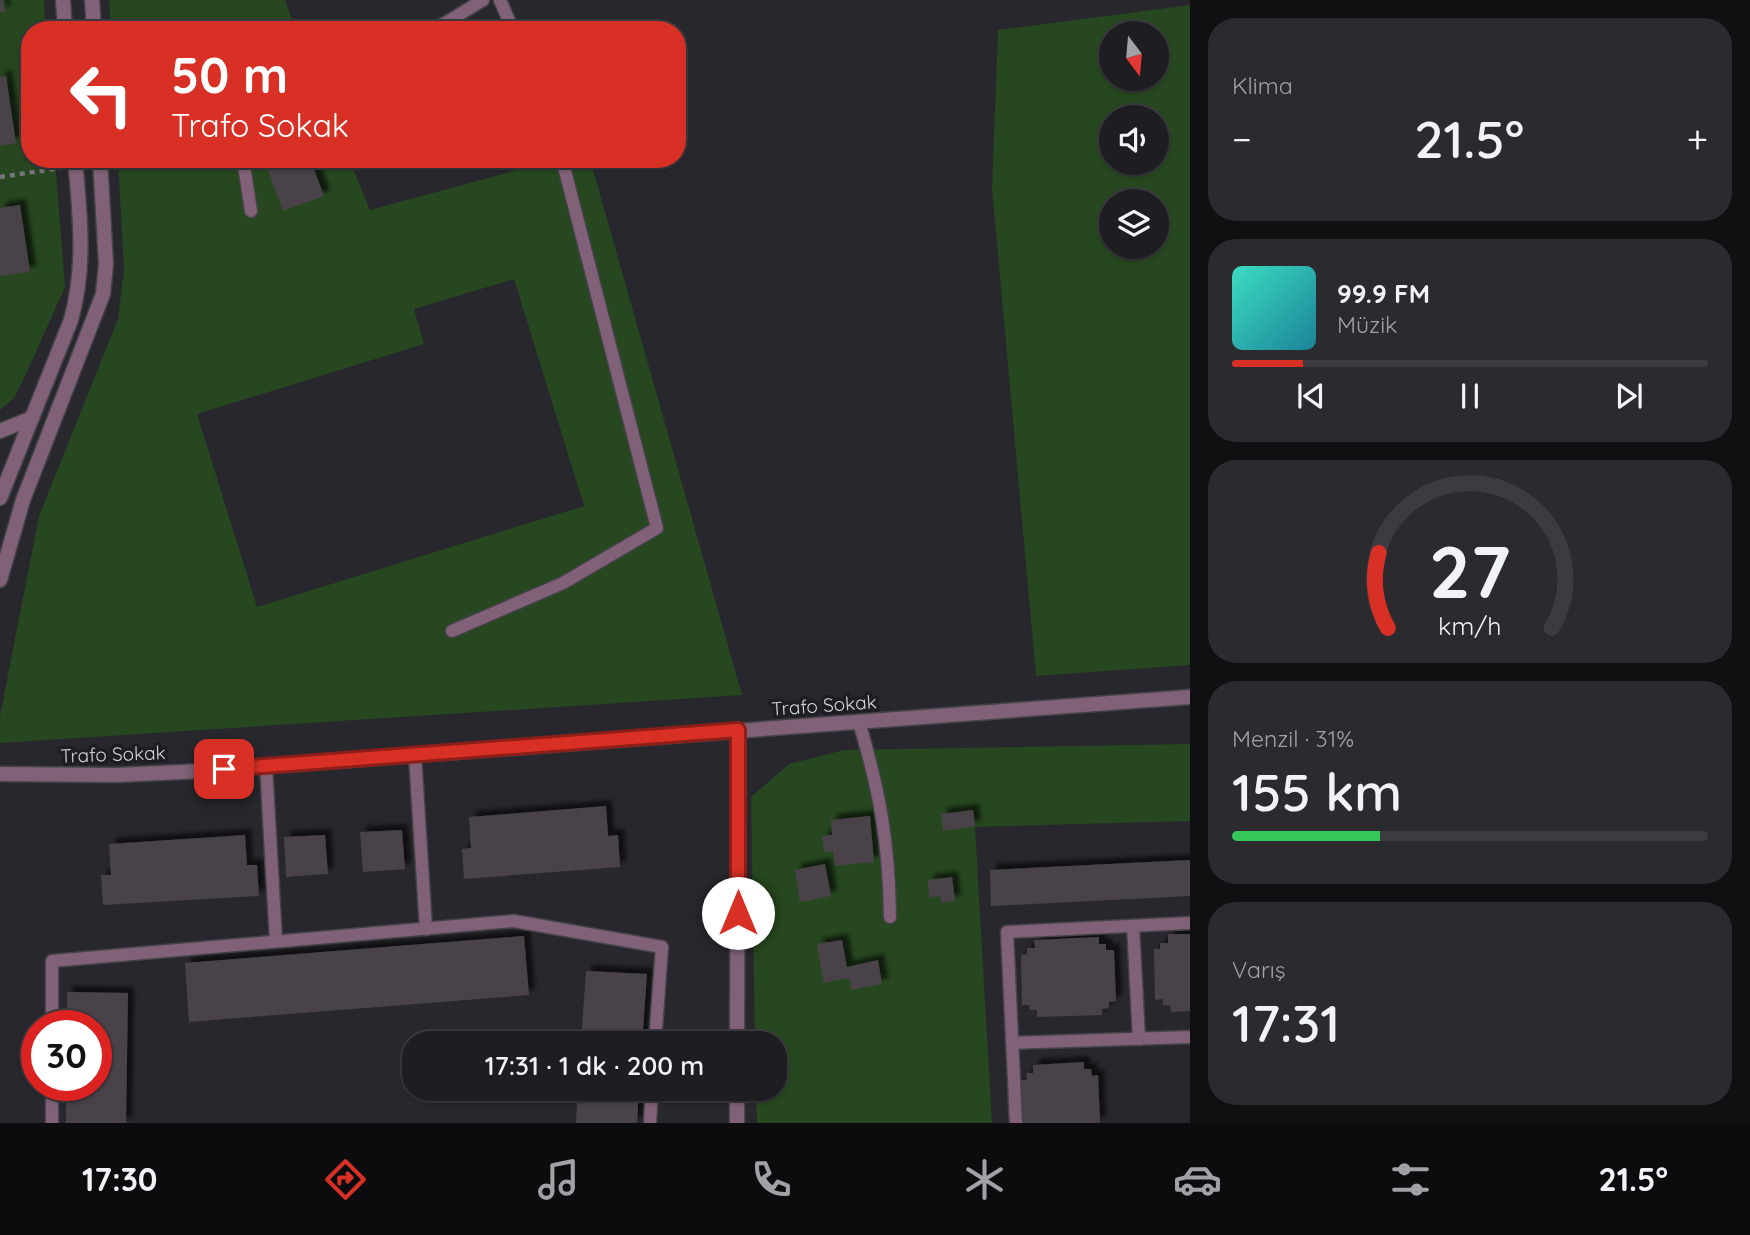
<!DOCTYPE html>
<html lang="tr">
<meta charset="utf-8">
<style>
:root{--surface:#1d1d22;--page:#2a2a2f;--text:#f1f3f6;--muted:#a0a2a5;--line:#3b3b40;--accent:#d93025}
body{margin:0;font-family:Quicksand,sans-serif;background:var(--page);color:var(--text);height:100vh;display:flex;flex-direction:column;font-size:26px;white-space:nowrap}
*{box-sizing:border-box;margin:0}
p{font-size:23px;color:var(--muted)}
.icon{flex:none;width:38px;height:38px;fill:none;stroke:currentColor;stroke-width:2;stroke-linecap:round;stroke-linejoin:round}
.map{position:relative;flex:1;overflow:hidden}
.details{display:flex;flex-direction:column;gap:18px;padding:18px;background:#101013;width:560px}
.details>*{flex:none}
.hud{position:absolute;left:21px;top:21px;width:665px;height:147px;border-radius:28px;box-shadow:0 2px 5px #0004,0 0 0 2px var(--line);background:#d93025;color:#fff;overflow:hidden}
.needle{width:46px;rotate:164deg}
.tools{position:absolute;left:1099px;top:21px;display:grid;gap:14px}
.tools a{display:grid;place-items:center;width:70px;height:70px;border-radius:50%;background:var(--surface);box-shadow:0 2px 5px #0004,0 0 0 2px var(--line);font-size:35px}
.speed{position:absolute;left:21px;top:1010px;display:flex;gap:14px;font-size:35px;font-weight:700;text-align:center}
.speed>*{display:grid;place-content:center;width:91px;height:91px;border-radius:50%;background:var(--surface);box-shadow:0 2px 5px #0004,0 0 0 2px var(--line);line-height:1}
.speed .limit{border:10px solid #d22;background:#fff;color:#111}
.pin{position:absolute;display:grid;place-items:center;width:60px;height:60px;color:#fff;margin:-30px;border-radius:14px;box-shadow:0 4px 10px #0006}
.me{position:absolute;width:77px;margin:-38px;rotate:0deg;stroke-linejoin:round;filter:drop-shadow(0 0 5px #0008)}
.turn{display:flex;align-items:center;gap:24px;height:147px;padding:0 35px;font-size:32px}
.turn .icon{width:91px;height:91px;stroke-width:2.5}
.turn b{display:block;font-size:49px;line-height:60px}
.big{font-size:52px;font-weight:600;line-height:1.1}
.details .widget{flex:1;display:flex;flex-direction:column;justify-content:center;gap:10px;min-width:0;padding:0 24px;border-radius:28px;background:var(--page)}
.details .dial{align-items:center;gap:0}
.dial svg{height:182px;overflow:visible;fill:none;stroke:var(--line);stroke-width:7;stroke-linecap:round;text-anchor:middle}
.dial text{fill:var(--text);stroke:none}
.song{display:flex;align-items:center;gap:21px}
.cover{width:84px;height:84px;border-radius:10px;background:linear-gradient(135deg,hsl(170 70% 55%),hsl(190 70% 35%))}
.played{height:7px;border-radius:4px;background:linear-gradient(90deg,var(--accent) 15%,var(--line) 15%)}
.keys{display:flex;justify-content:space-around;direction:ltr}
.heat{display:flex;justify-content:space-between;align-items:center;font-size:38px;direction:ltr}
.charge{height:10px;border-radius:5px;background:linear-gradient(90deg,#34c759 31%,var(--line) 0)}
.trip{position:absolute;left:402px;top:1031px;width:385px;height:70px;border-radius:28px;background:var(--surface);box-shadow:0 2px 5px #0004,0 0 0 2px var(--line);font-weight:600;line-height:70px;text-align:center}
.menu{display:flex;height:112px;justify-content:space-around;align-items:center;background:#0c0c0e;color:var(--muted)}
.menu .icon{width:49px;height:49px}
.menu .on{color:var(--accent)}
.menu b{font-size:32px;color:var(--text)}
main{display:flex;flex:1;min-height:0}
.map>svg:first-child{display:block}
.green{fill:#26471f;fill-rule:evenodd}
.building{fill:#494348;filter:url(#shadow)}
.lines{fill:none;stroke-linecap:round;stroke-linejoin:round}
.lane-casing{stroke:#434348;stroke-width:15}
.street-casing{stroke:#434348;stroke-width:17}
.path{stroke:#75757a;stroke-width:4.5;stroke-dasharray:5 5;stroke-linecap:butt}
.lane{stroke:#806177;stroke-width:12}
.street{stroke:#806177;stroke-width:14}
.route-casing{stroke:#8d1f18;stroke-width:18}
.route{stroke:#d93025;stroke-width:12}
.labels{text-anchor:middle;dominant-baseline:central;stroke-width:7;stroke-linejoin:round;paint-order:stroke}
.street-label{font-size:19px;fill:#d4d4d8;stroke:#1d1d23}
</style>
<main>
<div class="map">
<svg width="1190" height="1123" viewBox="0 0 1190 1123">
<defs>
<filter id="shadow"><feDropShadow dx="6" dy="-6" stdDeviation="2" flood-color="#0009"/></filter>
</defs>
<rect width="100%" height="100%" fill="#27272d"/>
<g class="green">
<polygon points="0,0 44,0 46,30 30,30 30,159 55,159 65,287 26,374 14,398 0,410"/>
<polygon points="109,0 285,0 296,30 111,30"/>
<path d="M1190 5V665L1036 676 992 188 998 30ZM1157 33V79H1111V33ZM1157 117V163H1111V117ZM1157 201V247H1111V201Z"/>
<path d="M118 159H349L370 210 558 159H590L742 695 0 743V716L39 516 118 319 124 269ZM514 279 584 506 257 607 197 414 424 344 414 309Z"/>
<polygon points="1190,744 1190,821 975,827 992,1123 757,1123 756,1089 775,1088 775,1043 755,1043 751,797 789,764 844,750"/>
</g>
<g class="building">
<polygon points="0,0 3,0 5,12 0,12"/>
<polygon points="6,76 16,143 0,146 0,77"/>
<polygon points="264,159 310,159 324,196 283,211"/>
<polygon points="20,205 30,272 0,276 0,208"/>
<polygon points="606,806 608,836 618,835 620,867 464,879 462,849 471,848 469,817"/>
<polygon points="973,810 975,826 943,831 941,814"/>
<polygon points="870,816 874,862 835,866 833,851 824,852 822,836 832,835 831,820"/>
<polygon points="402,830 405,869 363,872 360,832"/>
<polygon points="245,835 247,865 257,865 259,896 103,905 101,875 111,875 109,844"/>
<polygon points="325,835 328,874 286,877 284,837"/>
<polygon points="1190,860 1190,896 991,906 990,870"/>
<polygon points="825,864 831,896 800,902 795,870"/>
<polygon points="952,877 955,901 941,903 940,896 929,897 928,880"/>
<polygon points="1168,934 1190,934 1190,1011 1171,1012 1170,1005 1163,1005 1163,999 1155,1000 1154,949 1160,949 1160,943 1168,943"/>
<polygon points="524,936 529,995 189,1022 185,963"/>
<polygon points="1099,937 1099,944 1106,944 1106,950 1114,950 1116,1001 1109,1002 1109,1008 1102,1009 1102,1015 1037,1017 1037,1010 1030,1010 1029,1005 1022,1005 1021,955 1027,954 1027,948 1035,948 1034,940"/>
<polygon points="842,940 847,967 878,960 882,984 851,990 849,978 824,983 817,944"/>
<polygon points="586,971 647,974 642,1043 581,1043"/>
<polygon points="67,992 128,993 126,1123 66,1123 66,1085 96,1085 96,1026 67,1026"/>
<polygon points="1084,1062 1084,1069 1091,1069 1092,1076 1098,1075 1100,1123 1022,1123 1020,1080 1027,1080 1026,1073 1033,1073 1033,1065"/>
<polygon points="578,1088 639,1088 637,1123 576,1123"/>
</g>
<g class="lines">
<g class="lane-casing">
<g id="lane">
<polyline points="500,0 513,30"/>
<polyline points="434,30 483,0"/>
<polyline points="243,159 251,211"/>
<polyline points="452,631 563,583 657,528 562,159"/>
<path d="M859 722C880 793 889 842 890 917"/>
<polyline points="415,755 426,929"/>
<polyline points="266,766 276,941"/>
<polyline points="1133,926 1139,1039"/>
<polyline points="52,1026 52,961 514,921 662,947 655,1043"/>
<polyline points="1012,1043 1190,1037"/>
<polyline points="52,1085 52,1123"/>
<polyline points="650,1123 652,1088"/>
<polyline points="1016,1123 1007,932 1190,923"/>
</g>
</g>
<g class="street-casing">
<g id="street">
<polyline points="63,0 65,30"/>
<polyline points="92,0 94,30"/>
<polyline points="0,431 32,418"/>
<path d="M0 498 71 320C86 266 80 215 75 159"/>
<polyline points="0,580 23,500 103,294 106,264 100,159"/>
<polyline points="0,774 117,775 203,771 1190,697"/>
<polyline points="737,1043 738,731"/>
<polyline points="737,1123 737,1088"/>
</g>
</g>
<polyline class="path" points="0,177 61,168"/>
<use href="#lane" class="lane"/>
<use href="#street" class="street"/>
</g>
<g class="lines">
<g class="route-casing">
<polyline id="route" points="224,769 738,730 738,913"/>
</g>
<use href="#route" class="route"/>
</g>
<g class="labels">
<g class="street-label">
<text transform="translate(824 705) rotate(-4)">Trafo Sokak</text>
<text transform="translate(113 754) rotate(-2)">Trafo Sokak</text>
</g>
</g>
</svg>
<div class="tools">
<a><svg class="needle" viewBox="-14 -14 28 28"><path d="M0-13l5 13h-10z" fill="#e53935"/><path d="M0 13l5-13h-10z" fill="#a0a2a5"/></svg></a>
<a><svg class="icon" aria-label="sound" viewBox="0 0 24 24"><path d="M4 9h4l5-4v14l-5-4H4zM17 9q2 3 0 6"/></svg></a>
<a><svg class="icon" aria-label="layers" viewBox="0 0 24 24"><path d="M12 4l9 5-9 5-9-5zM3 14l9 5 9-5"/></svg></a>
</div>
<div class="speed"><div class="limit">30</div></div>
<div class="pin" style="left:224px;top:769px;background:#d93025"><svg class="icon" aria-label="arrive" viewBox="0 0 24 24"><path d="M6 21V4h12l-3 4 3 4H6"/></svg></div>
<svg class="me" style="left:738px;top:913px" viewBox="-20 -20 40 40"><circle r="19" fill="#fff"/><path d="M0-13L10 11 0 6-10 11z" fill="#d93025"/></svg>
<div class="trip">17:31 · 1 dk · 200 m</div>
<div class="hud">
<div class="turn"><svg class="icon" aria-label="left" viewBox="0 0 24 24"><path d="M17 20v-9H6M10 6l-5 5 5 5"/></svg><div><b>50 m</b>Trafo Sokak</div></div>
</div>
</div>
<section class="details">
<div class="widget"><p>Klima</p>
<div class="heat"><a>−</a><b class="big">21.5°</b><a>+</a></div>
</div>
<div class="widget">
<div class="song"><i class="cover"></i><div><b>99.9 FM</b><p>Müzik</p></div></div>
<div class="played"></div>
<div class="keys"><svg class="icon" aria-label="previous" viewBox="0 0 24 24"><path d="M18 5L8 12l10 7zM5 5v14"/></svg><svg class="icon" aria-label="pause" viewBox="0 0 24 24"><path d="M8 5v14M16 5v14"/></svg><svg class="icon" aria-label="next" viewBox="0 0 24 24"><path d="M6 5l10 7-10 7zM19 5v14"/></svg></div>
</div>
<div class="widget dial"><svg viewBox="0 0 100 80">
<path d="M14 69A42 42 0 1 1 86 69"/>
<path d="M14 69A42 42 0 0 1 10 36" stroke="#d93025"/>
<text x="50" y="56" font-size="32" font-weight="700">27</text>
<text x="50" y="72" font-size="11">km/h</text>
</svg></div>
<div class="widget"><p>Menzil · 31%</p><b class="big">155 km</b><div class="charge"></div></div>
<div class="widget"><p>Varış</p><b class="big">17:31</b></div>
</section>
</main>
<nav class="menu">
<b>17:30</b>
<svg class="icon on" aria-label="directions" viewBox="0 0 24 24"><path d="M12 3l9 9-9 9-9-9zM9 14v-3h6M13 9l2 2-2 2"/></svg>
<svg class="icon" aria-label="music" viewBox="0 0 24 24"><path d="M9 18V5l10-2v13"/><circle cx="6" cy="18" r="3"/><circle cx="16" cy="16" r="3"/></svg>
<svg class="icon" aria-label="phone" viewBox="0 0 24 24"><path d="M5 4h4l2 5-3 2q2 4 5 5l2-3 5 2v4C11 20 4 13 5 4z"/></svg>
<svg class="icon" aria-label="climate" viewBox="0 0 24 24"><path d="M12 3v18M4 7l16 10M4 17L20 7"/></svg>
<svg class="icon" aria-label="car" viewBox="0 0 24 24"><path d="M5 17H2v-5l4-1 3-4h7l3 4 3 1v5h-3M9 17h6M6 11h13"/><circle cx="7" cy="17" r="2"/><circle cx="17" cy="17" r="2"/></svg>
<svg class="icon" aria-label="filters" viewBox="0 0 24 24"><path d="M4 7h16M4 17h16"/><circle cx="9" cy="7" r="2"/><circle cx="15" cy="17" r="2"/></svg>
<b>21.5°</b>
</nav>
